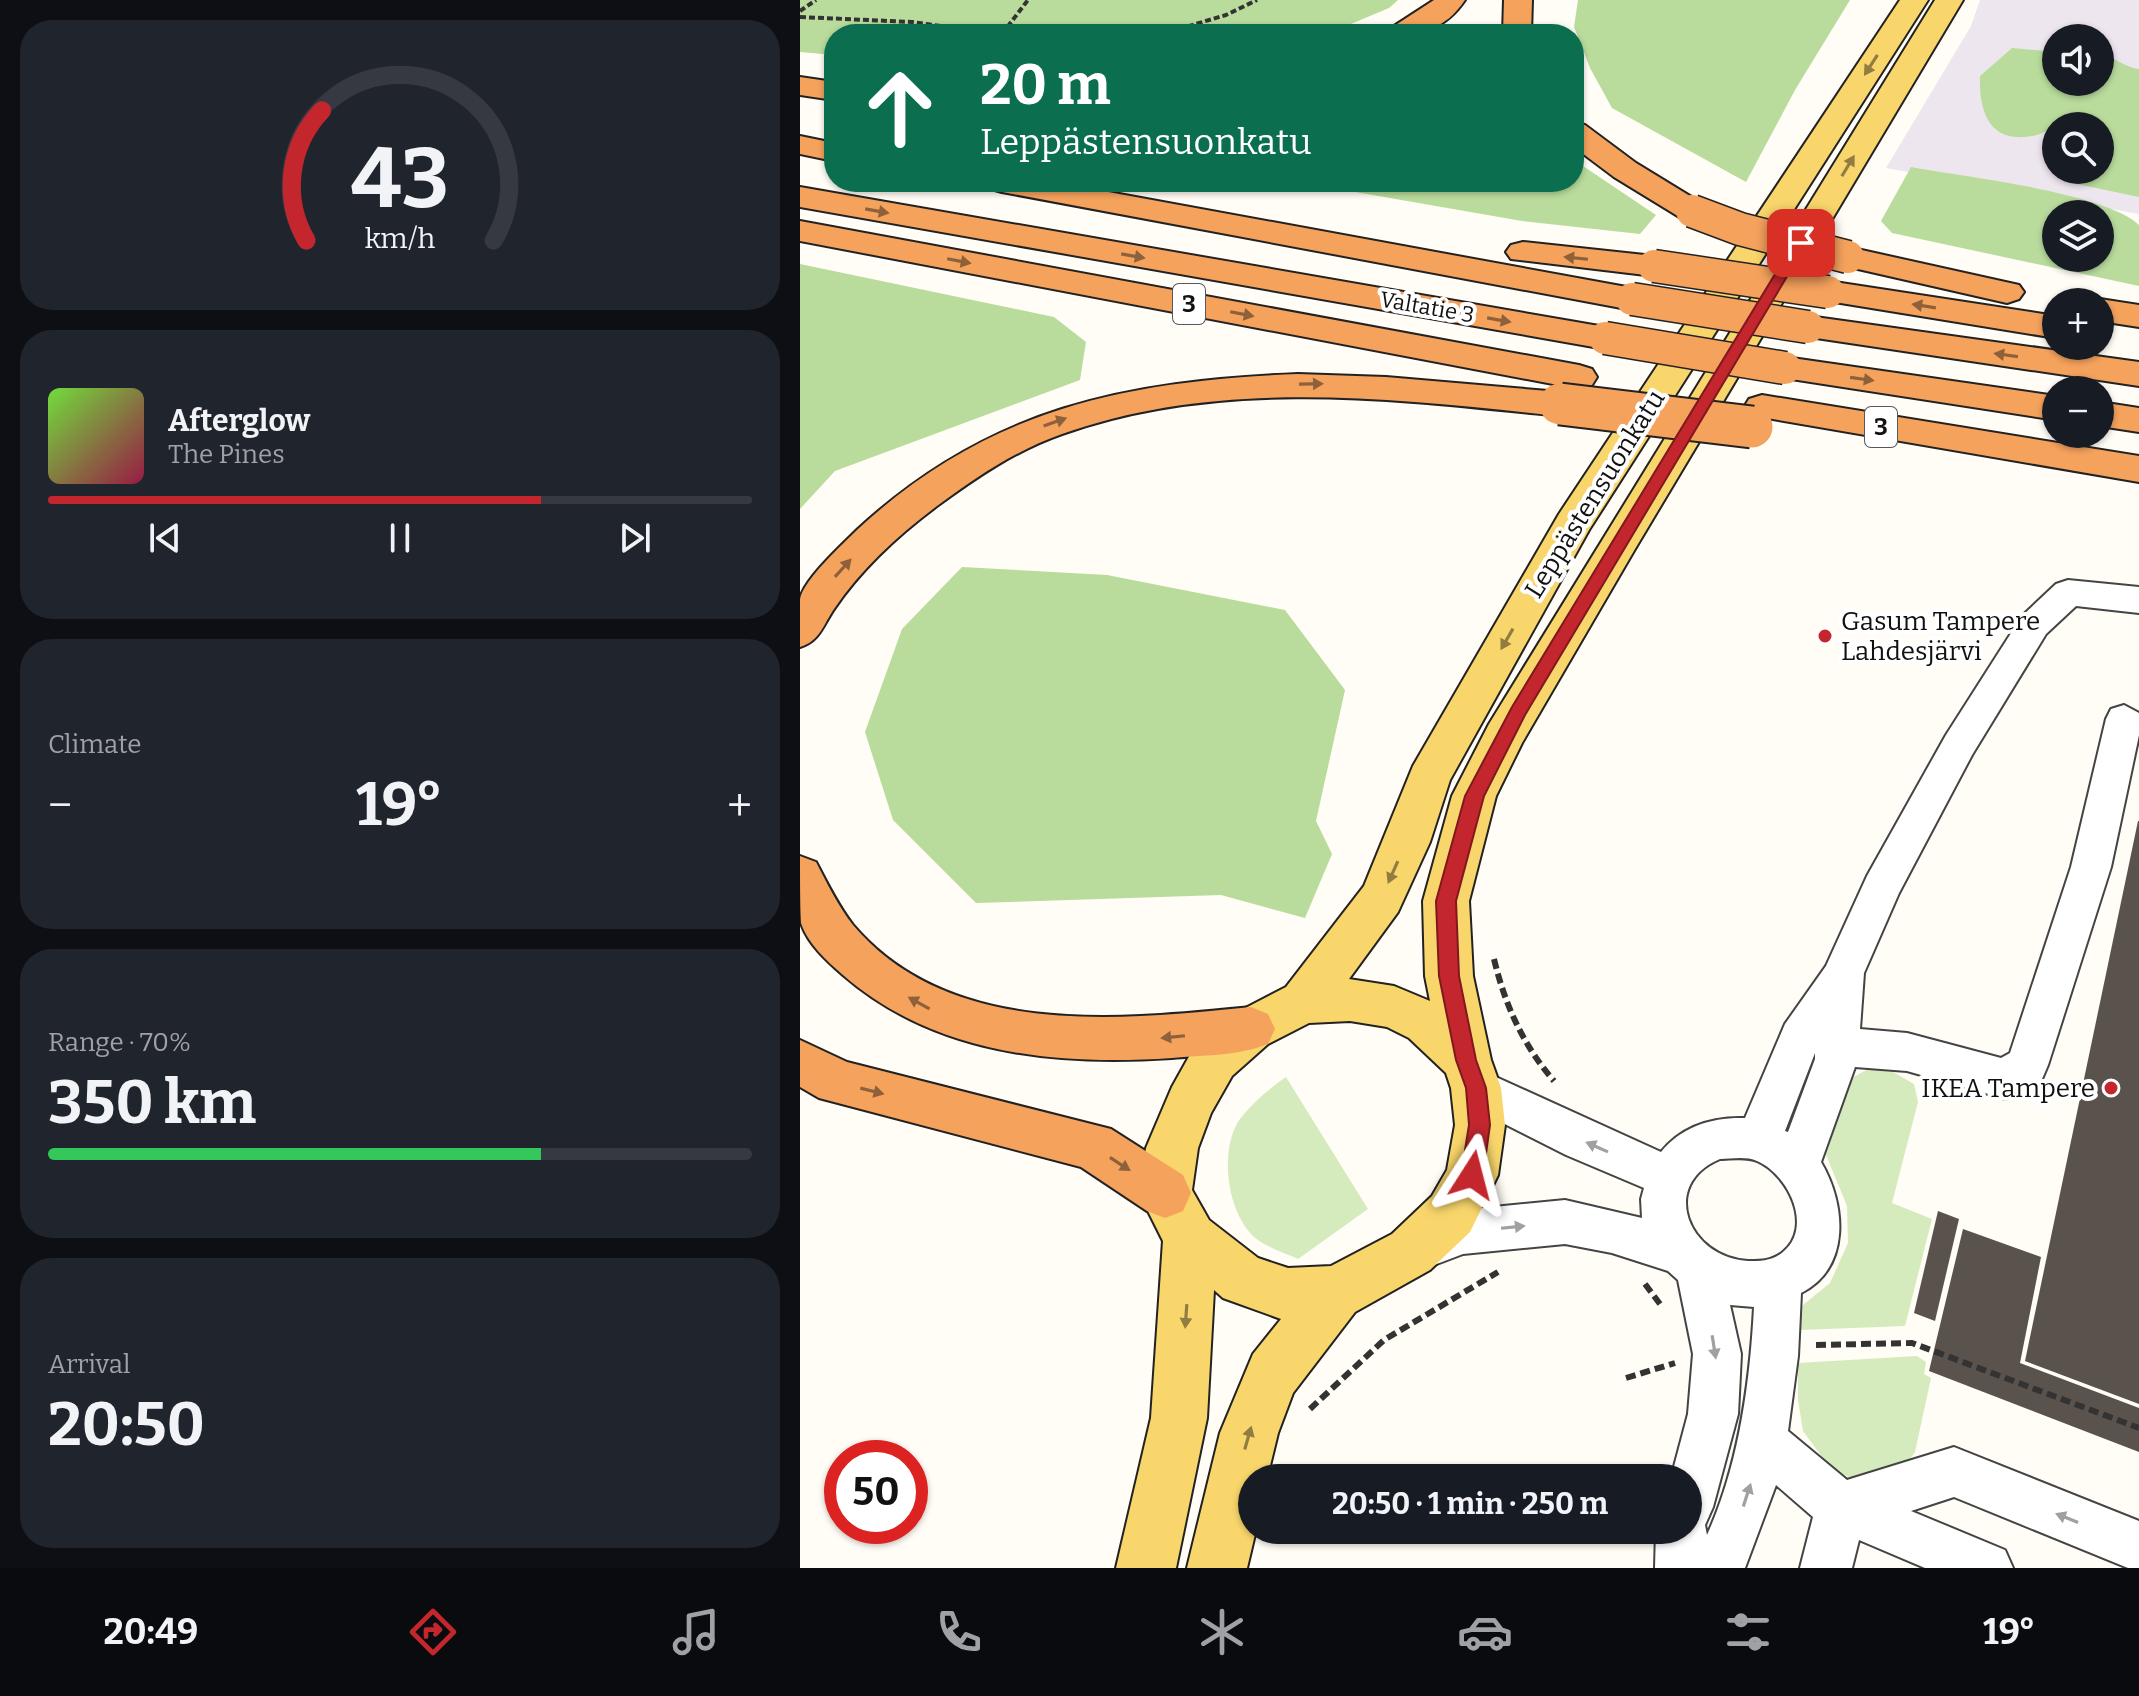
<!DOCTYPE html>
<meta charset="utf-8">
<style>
:root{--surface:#171b24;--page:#20242c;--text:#f1f3f6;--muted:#9ea1a6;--line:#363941;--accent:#c4262e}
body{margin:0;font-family:Bitter,serif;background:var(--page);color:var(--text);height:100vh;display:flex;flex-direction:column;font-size:30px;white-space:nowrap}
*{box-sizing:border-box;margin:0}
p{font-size:26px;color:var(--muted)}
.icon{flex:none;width:44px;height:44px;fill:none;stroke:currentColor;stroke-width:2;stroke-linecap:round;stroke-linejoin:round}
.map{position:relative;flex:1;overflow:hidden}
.details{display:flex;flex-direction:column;gap:20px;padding:20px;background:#0d0f14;width:800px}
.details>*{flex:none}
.banner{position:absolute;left:24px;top:24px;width:760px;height:168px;border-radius:32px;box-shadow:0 2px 6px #0004;background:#0b6e4f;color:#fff;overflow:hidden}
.tools{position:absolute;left:1242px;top:24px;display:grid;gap:16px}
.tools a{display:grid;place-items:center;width:72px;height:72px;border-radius:50%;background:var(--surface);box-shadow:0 2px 6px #0004;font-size:40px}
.speed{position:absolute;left:24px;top:1440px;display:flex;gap:16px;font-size:40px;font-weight:700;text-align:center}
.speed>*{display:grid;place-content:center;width:104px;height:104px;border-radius:50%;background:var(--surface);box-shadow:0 2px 6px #0004;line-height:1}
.speed .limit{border:12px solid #d22;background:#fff;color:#111}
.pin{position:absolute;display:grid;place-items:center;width:68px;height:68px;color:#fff;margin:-34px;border-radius:16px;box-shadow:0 4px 12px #0006}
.me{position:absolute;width:88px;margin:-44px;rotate:9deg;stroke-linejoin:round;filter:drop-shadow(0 0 6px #0008)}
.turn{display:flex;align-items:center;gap:28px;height:168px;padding:0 24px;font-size:36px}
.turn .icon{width:104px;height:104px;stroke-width:2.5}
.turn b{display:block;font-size:56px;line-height:68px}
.big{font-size:60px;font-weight:700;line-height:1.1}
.details .widget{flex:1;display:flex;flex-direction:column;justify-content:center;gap:12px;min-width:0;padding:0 28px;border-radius:32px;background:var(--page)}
.details .dial{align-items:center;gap:0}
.dial svg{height:208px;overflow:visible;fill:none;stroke:var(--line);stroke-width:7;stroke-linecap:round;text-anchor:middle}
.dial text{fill:var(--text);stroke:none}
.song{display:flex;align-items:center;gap:24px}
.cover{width:96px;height:96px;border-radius:12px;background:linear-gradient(135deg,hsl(100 70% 55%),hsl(340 70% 35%))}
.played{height:8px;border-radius:4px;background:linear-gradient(90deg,var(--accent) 70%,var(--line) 70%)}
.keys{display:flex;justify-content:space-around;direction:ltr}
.heat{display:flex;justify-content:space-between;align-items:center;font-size:44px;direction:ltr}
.charge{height:12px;border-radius:6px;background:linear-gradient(90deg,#34c759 70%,var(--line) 0)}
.trip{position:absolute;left:438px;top:1464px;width:464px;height:80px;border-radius:40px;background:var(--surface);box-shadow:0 2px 6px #0004;font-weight:700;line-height:80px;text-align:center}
.tabs{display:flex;height:128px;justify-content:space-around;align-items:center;background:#090b0e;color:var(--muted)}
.tabs .icon{width:56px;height:56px}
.tabs .active{color:var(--accent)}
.tabs b{font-size:36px;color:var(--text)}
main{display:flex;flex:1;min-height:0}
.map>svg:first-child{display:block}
.industrial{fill:#eee6ef;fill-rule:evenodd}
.green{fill:#d5ebbd}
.forest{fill:#b9dc9c;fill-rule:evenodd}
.building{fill:#5a524d}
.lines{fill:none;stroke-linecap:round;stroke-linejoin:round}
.minor-casing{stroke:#444;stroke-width:4}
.major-casing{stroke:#222;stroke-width:4}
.highway-casing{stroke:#222;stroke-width:4}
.path-far1{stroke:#333;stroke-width:4;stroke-dasharray:6 3;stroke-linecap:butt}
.path{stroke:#333;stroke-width:6;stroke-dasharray:10 5;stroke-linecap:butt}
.minor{fill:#fff;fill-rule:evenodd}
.major{fill:#f9d66b;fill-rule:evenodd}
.highway{fill:#f5a25d;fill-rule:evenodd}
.highway-bridge-far1-casing{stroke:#222;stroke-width:35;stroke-linecap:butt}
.highway-bridge-casing{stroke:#222;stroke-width:45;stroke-linecap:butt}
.highway-bridge-far1{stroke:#f5a25d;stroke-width:32}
.highway-bridge{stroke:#f5a25d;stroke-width:41}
.oneway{fill:#917d42}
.oneway2{fill:#8e613b}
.oneway3{fill:#a0a0a0}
.route{fill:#c4262e;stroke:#7f191e;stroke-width:2}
.poi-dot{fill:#c4262e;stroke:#fff;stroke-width:3}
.labels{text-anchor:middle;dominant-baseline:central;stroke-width:8;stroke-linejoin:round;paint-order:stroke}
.far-street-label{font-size:22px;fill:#111;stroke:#fff}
.shield{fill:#fff;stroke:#585858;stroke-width:2}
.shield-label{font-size:24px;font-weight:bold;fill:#111}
.street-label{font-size:26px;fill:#111;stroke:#fff}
.poi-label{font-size:26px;fill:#111;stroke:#fff;text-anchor:start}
</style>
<main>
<section class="details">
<div class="widget dial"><svg viewBox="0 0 100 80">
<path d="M14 69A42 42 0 1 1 86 69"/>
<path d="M14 69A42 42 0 0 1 20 19" stroke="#c4262e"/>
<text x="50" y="56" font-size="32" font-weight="700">43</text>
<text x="50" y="72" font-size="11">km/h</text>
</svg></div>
<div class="widget">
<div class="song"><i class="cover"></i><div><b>Afterglow</b><p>The Pines</p></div></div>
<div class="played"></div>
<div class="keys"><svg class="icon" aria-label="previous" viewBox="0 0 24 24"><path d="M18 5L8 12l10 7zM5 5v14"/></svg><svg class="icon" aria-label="pause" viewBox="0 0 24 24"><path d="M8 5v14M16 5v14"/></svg><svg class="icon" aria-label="next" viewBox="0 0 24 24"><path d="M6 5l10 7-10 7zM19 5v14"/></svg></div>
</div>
<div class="widget"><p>Climate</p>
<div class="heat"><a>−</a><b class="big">19°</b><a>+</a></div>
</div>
<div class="widget"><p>Range · 70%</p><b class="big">350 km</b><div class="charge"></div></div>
<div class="widget"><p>Arrival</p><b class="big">20:50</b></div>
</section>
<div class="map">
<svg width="1339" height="1568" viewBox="0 0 1339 1568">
<rect width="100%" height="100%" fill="#fffdf5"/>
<path class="industrial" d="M1180 0H1339V214L1086 168 1171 26ZM1256 38H1300V82H1256ZM1256 126H1300V170H1256Z"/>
<g class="green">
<polygon points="1068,1069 1093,1072 1114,1084 1118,1102 1092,1203 1132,1219 1105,1326 1000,1330 998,1309 1030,1283 1048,1243 1047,1206 1026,1155 1052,1078"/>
<path d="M486 1077 568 1209 498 1259C485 1253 469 1248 458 1240 427 1217 418 1150 440 1119 453 1102 469 1089 486 1077Z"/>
<polygon points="1117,1356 1126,1362 1124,1374 1131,1378 1115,1452 1107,1463 1051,1478 1031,1469 1003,1431 998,1400 998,1363"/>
</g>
<g class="forest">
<polygon points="0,0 598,0 589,8 527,34 34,34 34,55 0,52"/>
<polygon points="778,0 1050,0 995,90 946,182 812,108 790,68 774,27"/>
<path d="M1212 48 1256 52V82H1300V54C1315 57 1324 67 1339 69V197L1272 183 1263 170H1300V126H1256V130C1246 129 1241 135 1232 136 1188 144 1179 110 1180 76Z"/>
<polygon points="774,160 856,215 840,234 722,221 498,182 774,182"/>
<path d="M1111 167C1163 177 1305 192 1339 225V286L1092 233 1081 221ZM1300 214V258H1256V214Z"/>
<polygon points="0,264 254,317 286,342 280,380 35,471 0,509"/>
<polygon points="162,567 307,575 485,610 545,690 516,821 532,854 505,918 421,895 176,903 93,820 65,732 102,629"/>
</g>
<g class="building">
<polygon points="1338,821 1339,821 1339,1404 1225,1361"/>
<polygon points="1138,1211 1159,1219 1135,1321 1114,1313"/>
<polygon points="1163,1229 1241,1257 1220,1363 1339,1408 1339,1452 1129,1371"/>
</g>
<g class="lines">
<g class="minor-casing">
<path id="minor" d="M1268 580 1339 587V613L1276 606 1246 634 1172 755 1099 893 1064 973 1060 1029 1107 1033 1201 1058 1210 1053 1271 867 1306 719 1311 709 1324 705 1339 713V735L1311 867 1248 1065 1242 1079 1206 1099 1107 1071 1055 1067 1021 1162C1046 1204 1051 1268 1001 1293L998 1356 988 1431 1047 1480 1154 1447 1339 1521V1568H1328L1154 1497 1111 1511 1205 1550 1213 1568H1125L1059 1540 1052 1568H1000L1013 1517 976 1485 945 1568H855L856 1530H888V1478H871L888 1414 893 1354 878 1280 868 1271 812 1253 765 1244 663 1254 621 1270 605 1264 598 1248 605 1232 663 1210 765 1200 842 1218 841 1199 844 1188 766 1155 661 1102 654 1088 661 1074 676 1068 861 1152C882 1126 913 1117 945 1118L985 1024 1026 966 1067 876 1146 735 1222 616 1256 584ZM1015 1053V1059L988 1132 985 1131ZM920 1159C931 1159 946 1156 957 1161 988 1174 1014 1227 983 1252 972 1261 961 1261 948 1261 889 1258 858 1185 920 1159ZM930 1305 954 1307C950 1383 939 1465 907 1535L905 1525 913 1507 938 1414 941 1354Z"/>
</g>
<g class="major-casing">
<path id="major" d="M1100 0H1128L789 530 650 780 630 842 598 912 549 979 594 986 630 1001 625 976 623 901 652 796 689 724 1135 0H1163L835 549 722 743 696 796 669 901 673 976 691 1060 701 1088 705 1125 698 1175 670 1232 630 1270 555 1312 493 1393 478 1433 467 1478H452V1530H456L447 1568H387L420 1433 453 1354 481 1319 423 1298 414 1290 407 1418 376 1568H316L351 1418 363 1241 339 1193 346 1148 372 1087 396 1044 434 1014 486 987 564 886 613 766 759 514ZM550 1021 587 1027 609 1038 646 1073 651 1088 655 1125 647 1170 632 1196 592 1234 531 1266 488 1268 458 1258 409 1220 392 1190 398 1148 411 1113 432 1076 468 1044 509 1023Z"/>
</g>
<g class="highway-casing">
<g id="highway">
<path d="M634 0H665C644 31 621 34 587 34L591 28Z"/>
<polygon points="704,0 732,0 731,34 703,34"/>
<polygon points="0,77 34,82 34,100 0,95"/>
<polygon points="774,123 785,125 836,163 903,204 908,211 903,218 892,221 881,218 814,177 774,147"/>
<polygon points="0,136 34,143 34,161 0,154"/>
<polygon points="186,182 254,182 832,288 844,291 849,299 844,307 832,310 202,192 191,189"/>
<polygon points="0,187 805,327 817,330 822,338 817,346 805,349 0,207"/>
<polygon points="0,221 779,365 792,369 797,377 792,385 779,389 0,241"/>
<polygon points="723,242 854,256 866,259 871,266 866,273 854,276 711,259 706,252 711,245"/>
<polygon points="1048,247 1219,285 1224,292 1219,299 1207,303 1036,264 1031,257 1036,250"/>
<polygon points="1028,281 1256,316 1256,338 1016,299 1011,292 1016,285"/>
<polygon points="1300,299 1339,305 1339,327 1300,321 1300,302 1289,302"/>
<polygon points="1008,316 1339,362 1339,386 996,335 991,327 996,319"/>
<polygon points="985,357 1256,396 1256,420 972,376 967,368 972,360"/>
<path d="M498 374 586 377 760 392 773 396 778 404 773 412 760 416C596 399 421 377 262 434 216 450 175 478 137 506 98 535 62 568 34 609 23 625 20 641 0 647 0 632 0 613 0 599 4 579 43 544 58 529 189 408 326 381 498 374Z"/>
<polygon points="962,395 1339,456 1339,482 949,415 944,407 949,399"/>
<polygon points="1300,402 1339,408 1339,432 1300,426"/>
<path d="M0 856 16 862C27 883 38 906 53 925 150 1039 319 1020 451 1007L468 1014 475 1029 468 1044C438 1056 404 1055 372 1058 255 1066 134 1054 43 975 27 961 8 944 1 923 0 905 0 876 0 856Z"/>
<polygon points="0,1040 47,1062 311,1129 383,1175 391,1193 383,1211 365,1218 347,1211 281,1167 19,1098 0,1087"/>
</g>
</g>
<g class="path-far1">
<polyline points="0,11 16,0"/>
<polyline points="0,17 112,22 197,34"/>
<polyline points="202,34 228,0"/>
<polyline points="362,34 426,15 457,0"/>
</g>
<g class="path">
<path d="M694 959C705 1005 723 1045 754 1081"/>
<polyline points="845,1284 863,1308"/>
<polyline points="1016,1345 1112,1343 1339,1428"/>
<polyline points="826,1378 875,1363"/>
<polyline points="510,1409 584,1340 698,1272"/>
</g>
<use href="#minor" class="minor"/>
<use href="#major" class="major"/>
<use href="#highway" class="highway"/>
<g class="highway-bridge-far1-casing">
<g id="highway-bridge-far1">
<polyline points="892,211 940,229 1048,257"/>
<polyline points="854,266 1028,292"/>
<polyline points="832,299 1008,327"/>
<polyline points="805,338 985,368"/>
</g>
</g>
<g class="highway-bridge-casing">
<polyline id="highway-bridge" points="760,404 952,427"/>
</g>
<use href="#highway-bridge-far1" class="highway-bridge-far1"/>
<use href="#highway-bridge" class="highway-bridge"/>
</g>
<defs><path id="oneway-solid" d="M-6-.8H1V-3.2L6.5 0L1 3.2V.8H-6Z" transform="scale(2)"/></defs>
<g class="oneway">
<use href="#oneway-solid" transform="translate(1071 65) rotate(123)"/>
<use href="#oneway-solid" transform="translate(1048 166) rotate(-59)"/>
<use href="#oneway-solid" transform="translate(707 639) rotate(120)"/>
<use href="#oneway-solid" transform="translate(593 872) rotate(114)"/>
<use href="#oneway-solid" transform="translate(386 1316) rotate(94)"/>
<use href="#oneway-solid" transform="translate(448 1438) rotate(-74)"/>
</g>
<g class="oneway2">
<use href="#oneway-solid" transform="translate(77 211) rotate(10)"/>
<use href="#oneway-solid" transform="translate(333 256) rotate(10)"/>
<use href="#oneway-solid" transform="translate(776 258) rotate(-174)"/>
<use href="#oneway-solid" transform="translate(159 261) rotate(11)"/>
<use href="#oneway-solid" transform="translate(1124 306) rotate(-171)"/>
<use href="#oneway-solid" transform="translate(442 314) rotate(11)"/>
<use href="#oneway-solid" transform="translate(699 320) rotate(10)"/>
<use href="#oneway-solid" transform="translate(1206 355) rotate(-172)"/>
<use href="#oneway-solid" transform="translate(1062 379) rotate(8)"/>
<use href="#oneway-solid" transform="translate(511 384) rotate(-1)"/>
<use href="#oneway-solid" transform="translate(255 422) rotate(-19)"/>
<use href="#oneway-solid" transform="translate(43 568) rotate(-48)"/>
<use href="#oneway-solid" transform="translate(119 1003) rotate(-151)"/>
<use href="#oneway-solid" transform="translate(373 1037) rotate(174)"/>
<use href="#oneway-solid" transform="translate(72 1091) rotate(14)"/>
<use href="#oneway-solid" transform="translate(320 1164) rotate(33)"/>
</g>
<g class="oneway3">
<use href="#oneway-solid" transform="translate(797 1147) rotate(-156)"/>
<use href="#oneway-solid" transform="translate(713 1227) rotate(-6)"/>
<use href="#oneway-solid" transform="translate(914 1347) rotate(81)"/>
<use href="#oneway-solid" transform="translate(947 1495) rotate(-72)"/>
<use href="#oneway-solid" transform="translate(1267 1518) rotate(-158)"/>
</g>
<polygon class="route" points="1001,239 1007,243 725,715 684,796 656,901 659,976 676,1060 686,1088 690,1125 683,1175 679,1182 672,1185 664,1182 661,1175 669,1125 666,1088 656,1060 639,976 636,901 665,796 712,707 994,243"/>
<g class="poi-dot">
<circle cx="1025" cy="636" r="8"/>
<circle cx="1311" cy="1088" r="8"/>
</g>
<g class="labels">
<g class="far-street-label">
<text transform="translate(627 307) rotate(10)">Valtatie 3</text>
</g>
<g class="shield">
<rect x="373" y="284" width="32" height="40" rx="6"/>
<rect x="1065" y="407" width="32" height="40" rx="6"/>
</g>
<g class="shield-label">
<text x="389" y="304">3</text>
<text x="1081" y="427">3</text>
</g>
<g class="street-label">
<text transform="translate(795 494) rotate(-58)">Leppästensuonkatu</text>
</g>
<g class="poi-label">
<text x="1041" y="621">Gasum Tampere<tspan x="1041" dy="30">Lahdesjärvi</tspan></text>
<text x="1295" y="1088" text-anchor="end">IKEA Tampere</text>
</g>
</g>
</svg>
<div class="tools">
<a><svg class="icon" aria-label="sound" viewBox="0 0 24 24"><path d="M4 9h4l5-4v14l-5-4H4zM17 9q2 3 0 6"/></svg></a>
<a><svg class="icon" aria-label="search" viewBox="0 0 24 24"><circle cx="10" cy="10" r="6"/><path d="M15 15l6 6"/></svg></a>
<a><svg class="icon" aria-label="layers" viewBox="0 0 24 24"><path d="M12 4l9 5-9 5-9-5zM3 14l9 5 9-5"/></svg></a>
<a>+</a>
<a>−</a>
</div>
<div class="speed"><div class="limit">50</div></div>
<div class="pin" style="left:1001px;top:243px;background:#d93025"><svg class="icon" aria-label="arrive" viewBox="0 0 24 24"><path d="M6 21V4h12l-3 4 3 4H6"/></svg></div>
<svg class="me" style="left:672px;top:1175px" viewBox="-20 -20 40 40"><path d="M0-17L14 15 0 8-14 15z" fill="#c4262e" stroke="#fff" stroke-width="4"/></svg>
<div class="trip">20:50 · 1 min · 250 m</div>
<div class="banner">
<div class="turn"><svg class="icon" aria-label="ahead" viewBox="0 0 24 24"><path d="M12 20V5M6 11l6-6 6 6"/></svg><div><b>20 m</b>Leppästensuonkatu</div></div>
</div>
</div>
</main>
<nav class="tabs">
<b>20:49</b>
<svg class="icon active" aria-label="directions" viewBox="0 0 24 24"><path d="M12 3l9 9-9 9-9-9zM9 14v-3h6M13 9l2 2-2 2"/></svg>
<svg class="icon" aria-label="music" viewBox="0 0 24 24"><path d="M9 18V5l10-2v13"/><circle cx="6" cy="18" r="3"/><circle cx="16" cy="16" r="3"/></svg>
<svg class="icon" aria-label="phone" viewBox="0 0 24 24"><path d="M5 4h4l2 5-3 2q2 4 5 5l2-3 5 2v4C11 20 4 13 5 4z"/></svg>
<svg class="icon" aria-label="climate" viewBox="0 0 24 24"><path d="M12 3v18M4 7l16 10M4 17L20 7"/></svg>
<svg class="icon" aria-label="car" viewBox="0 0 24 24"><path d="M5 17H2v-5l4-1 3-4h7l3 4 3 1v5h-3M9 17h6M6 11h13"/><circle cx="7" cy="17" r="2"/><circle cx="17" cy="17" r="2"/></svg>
<svg class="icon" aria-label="filters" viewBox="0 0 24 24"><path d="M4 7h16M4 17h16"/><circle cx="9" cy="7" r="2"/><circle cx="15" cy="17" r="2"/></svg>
<b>19°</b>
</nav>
